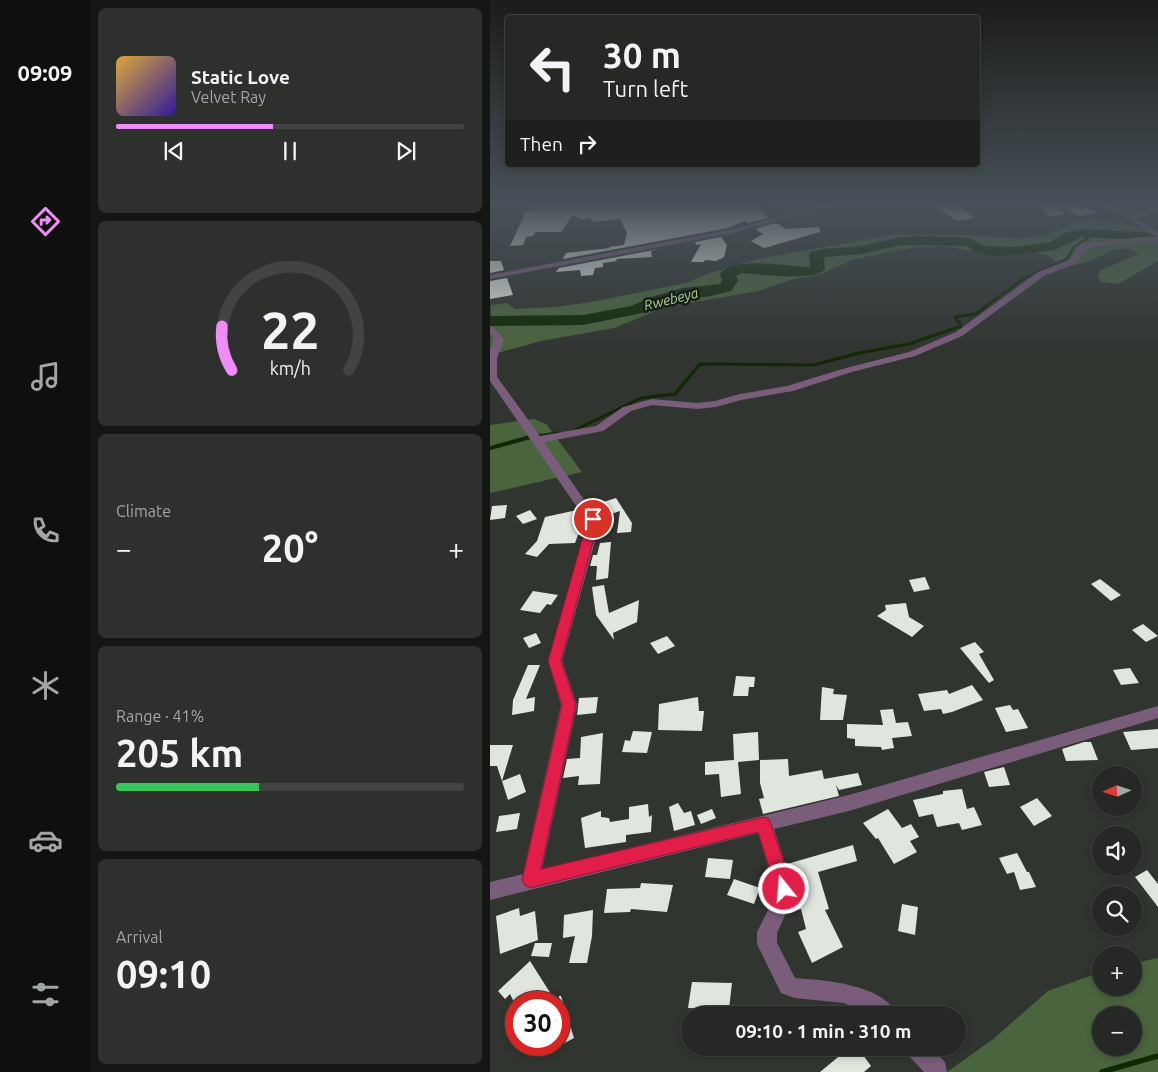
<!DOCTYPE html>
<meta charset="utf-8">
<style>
:root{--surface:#252824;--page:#2d302c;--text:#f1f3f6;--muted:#a3a6a6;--line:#424441;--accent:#ee8cf8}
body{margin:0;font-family:Ubuntu,sans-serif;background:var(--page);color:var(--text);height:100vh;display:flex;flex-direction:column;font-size:19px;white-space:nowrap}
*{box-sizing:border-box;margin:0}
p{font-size:16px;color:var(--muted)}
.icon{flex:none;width:28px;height:28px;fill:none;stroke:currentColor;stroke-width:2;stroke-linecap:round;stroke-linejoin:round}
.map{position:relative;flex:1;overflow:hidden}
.details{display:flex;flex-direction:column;gap:8px;padding:8px;background:#141614;width:400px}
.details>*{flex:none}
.banner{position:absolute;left:15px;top:15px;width:475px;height:152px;border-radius:5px;box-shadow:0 2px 8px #0003,0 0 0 1px var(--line);background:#252824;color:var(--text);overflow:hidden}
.needle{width:32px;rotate:267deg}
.controls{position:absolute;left:602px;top:766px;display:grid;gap:10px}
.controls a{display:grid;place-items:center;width:50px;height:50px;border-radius:50%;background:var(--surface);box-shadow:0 2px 8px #0003,0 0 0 1px var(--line);font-size:25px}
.speed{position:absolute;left:15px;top:991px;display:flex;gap:10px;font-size:25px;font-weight:700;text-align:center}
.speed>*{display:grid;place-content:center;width:65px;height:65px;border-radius:50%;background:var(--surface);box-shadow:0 2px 8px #0003,0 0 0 1px var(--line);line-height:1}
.speed .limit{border:8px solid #d22;background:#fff;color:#111}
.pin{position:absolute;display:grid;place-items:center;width:42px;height:42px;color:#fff;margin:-21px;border:2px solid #fff;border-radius:50%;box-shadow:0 1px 5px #0007}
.me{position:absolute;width:55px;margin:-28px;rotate:343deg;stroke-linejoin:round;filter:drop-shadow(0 0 4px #0008)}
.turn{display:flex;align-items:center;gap:18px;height:105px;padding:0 15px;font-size:22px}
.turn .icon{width:65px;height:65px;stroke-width:2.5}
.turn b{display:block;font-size:35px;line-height:42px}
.then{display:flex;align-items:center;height:48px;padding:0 15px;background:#0003;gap:10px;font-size:19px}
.big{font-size:38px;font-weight:700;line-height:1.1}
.details .widget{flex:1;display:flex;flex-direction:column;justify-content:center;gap:8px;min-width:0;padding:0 18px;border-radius:8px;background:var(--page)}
.details .dial{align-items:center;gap:0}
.dial svg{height:130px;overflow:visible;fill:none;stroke:var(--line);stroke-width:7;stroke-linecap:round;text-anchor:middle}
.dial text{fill:var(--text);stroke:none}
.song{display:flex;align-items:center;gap:15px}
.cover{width:60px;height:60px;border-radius:8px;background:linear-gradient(135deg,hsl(40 70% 55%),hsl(250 70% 35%))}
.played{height:5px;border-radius:2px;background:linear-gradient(90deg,var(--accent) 45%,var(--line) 45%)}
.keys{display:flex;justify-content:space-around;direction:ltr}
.heat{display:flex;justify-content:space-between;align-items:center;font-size:28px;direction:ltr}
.charge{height:8px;border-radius:4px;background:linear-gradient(90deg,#34c759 41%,var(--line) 0)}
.trip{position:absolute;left:191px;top:1006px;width:285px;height:50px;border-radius:25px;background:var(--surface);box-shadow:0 2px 8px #0003,0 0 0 1px var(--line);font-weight:700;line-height:50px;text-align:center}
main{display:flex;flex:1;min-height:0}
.tab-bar{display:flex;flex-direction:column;width:90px;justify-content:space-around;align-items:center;background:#0f100e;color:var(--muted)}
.tab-bar .icon{width:35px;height:35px}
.tab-bar .current{color:var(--accent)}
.tab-bar b{font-size:22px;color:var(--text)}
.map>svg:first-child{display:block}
.forest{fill:#4a643e;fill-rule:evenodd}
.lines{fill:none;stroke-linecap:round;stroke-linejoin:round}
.stream-far3{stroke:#112804;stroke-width:2.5}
.stream-far2{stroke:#112804;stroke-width:3}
.stream-far1{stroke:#112804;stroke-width:4}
.stream{stroke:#112804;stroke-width:5.5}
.river{fill:#112804;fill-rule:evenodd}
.building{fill:#e0e5de}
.minor{fill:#795d7b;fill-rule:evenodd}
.route{fill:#e11d48;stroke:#92132f}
.labels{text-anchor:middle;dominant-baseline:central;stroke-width:5;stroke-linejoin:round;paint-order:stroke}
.far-water-label{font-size:14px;font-style:italic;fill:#a7d293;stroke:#1a1c1a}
</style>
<main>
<nav class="tab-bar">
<b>09:09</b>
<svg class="icon current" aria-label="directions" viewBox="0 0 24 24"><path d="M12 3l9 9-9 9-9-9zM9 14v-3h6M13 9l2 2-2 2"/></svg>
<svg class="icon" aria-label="music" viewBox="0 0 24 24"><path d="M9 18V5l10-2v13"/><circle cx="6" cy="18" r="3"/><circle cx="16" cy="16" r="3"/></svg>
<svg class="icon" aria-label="phone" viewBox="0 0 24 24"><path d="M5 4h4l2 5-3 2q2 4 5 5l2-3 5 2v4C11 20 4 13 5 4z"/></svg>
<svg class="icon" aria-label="climate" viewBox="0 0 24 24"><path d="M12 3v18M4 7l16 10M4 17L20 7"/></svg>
<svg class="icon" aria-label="car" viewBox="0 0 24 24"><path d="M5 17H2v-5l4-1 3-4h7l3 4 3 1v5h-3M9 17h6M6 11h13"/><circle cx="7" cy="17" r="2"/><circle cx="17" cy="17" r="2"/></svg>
<svg class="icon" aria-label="filters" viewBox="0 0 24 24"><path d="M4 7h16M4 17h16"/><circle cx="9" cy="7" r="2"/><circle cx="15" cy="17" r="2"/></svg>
</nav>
<section class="details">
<div class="widget">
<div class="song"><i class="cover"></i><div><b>Static Love</b><p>Velvet Ray</p></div></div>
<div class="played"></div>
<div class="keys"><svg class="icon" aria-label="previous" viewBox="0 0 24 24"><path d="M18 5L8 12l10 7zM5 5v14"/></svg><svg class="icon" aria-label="pause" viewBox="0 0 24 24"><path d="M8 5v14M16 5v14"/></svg><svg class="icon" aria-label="next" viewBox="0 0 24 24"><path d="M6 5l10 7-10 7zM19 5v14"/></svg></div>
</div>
<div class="widget dial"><svg viewBox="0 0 100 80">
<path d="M14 69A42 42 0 1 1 86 69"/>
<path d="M14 69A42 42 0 0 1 8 42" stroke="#ee8cf8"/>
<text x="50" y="56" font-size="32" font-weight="700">22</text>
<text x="50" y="72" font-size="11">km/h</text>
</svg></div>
<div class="widget"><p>Climate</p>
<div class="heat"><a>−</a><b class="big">20°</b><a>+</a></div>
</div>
<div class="widget"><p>Range · 41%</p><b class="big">205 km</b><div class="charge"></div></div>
<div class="widget"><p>Arrival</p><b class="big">09:10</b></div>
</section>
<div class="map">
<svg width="668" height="1072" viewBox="0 0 668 1072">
<rect width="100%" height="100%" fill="#313530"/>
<g class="forest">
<polygon points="602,221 639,225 668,234 668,261 628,284 611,282 608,276 611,270 649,254 639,249 625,249 600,261 580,266 565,262 559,256 545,252 502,255 460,247 432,247 403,251 362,260 331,274 300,280 268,291 175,307 124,328 51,341 0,355 1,305 17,303 25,309 65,307 101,302 196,283 220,273 268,259 401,235 460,235 533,238 555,235 574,228 581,223"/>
<polygon points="44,419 56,424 92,472 0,493 0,425"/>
<path d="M668 958V1072H457L502 1040 558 991 611 972V988H644V963ZM611 1015H644V1048H611Z"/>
</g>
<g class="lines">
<polyline class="stream-far3" points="496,306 533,279 577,259 584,247 604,234"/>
<g class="stream-far2">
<polyline points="85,430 151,398 185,394 210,364 324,365 369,353 419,344 471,326 465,317 486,314 498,305"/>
<polyline points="41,437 68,433"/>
</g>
<polyline class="stream-far1" points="0,448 48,435"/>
<polyline class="stream" points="612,1072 668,1056"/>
<path class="river" d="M592 229 668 233V241L592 237 565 250 506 256 485 252 476 246 412 245 372 254 334 257 335 269C326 282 268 274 252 273L246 276 248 281 241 291 216 297 194 298 173 303 152 313 93 325 0 326V316L93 315 141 306 161 297 193 288 230 284 232 281 230 274C243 256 297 266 317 267H320L319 255 321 252 332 249 372 246 412 237 434 236 479 238 494 246 524 247 561 242 575 233Z"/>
</g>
<g class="building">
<polygon points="41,203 122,203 122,205 265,203 278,218 258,223 255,221 238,228 73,259 76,253 120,248 119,247 134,245 137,233 130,219 104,222 99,218 91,220 83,215 71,232 45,232 43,236 36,237 33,245 20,246 36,211 44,210"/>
<polygon points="461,203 485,218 467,221 443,205"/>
<polygon points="549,203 565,203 574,215 558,216"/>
<polygon points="594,205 608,213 589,216 573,207"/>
<polygon points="282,224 289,224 295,229 329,227 330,232 274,248 261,241 273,234 265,229"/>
<polygon points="231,237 237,245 234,257 226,261 215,260 214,262 201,262 211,244 206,245 205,242"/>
<polygon points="174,248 161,251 162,257 126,259 127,261 113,263 113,267 105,268 103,275 91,276 90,270 66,272 69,268"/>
<polygon points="0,261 11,261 14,270 0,273"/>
<polygon points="17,278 23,295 0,299 0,281"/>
<polygon points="126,498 142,523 141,532 127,533 130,511 115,516 107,504"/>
<polygon points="17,505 15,518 0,520 2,506"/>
<polygon points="40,510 47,519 33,524 26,516"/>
<polygon points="87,510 90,514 91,534 88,535 85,543 59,544 47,557 35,554 47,541 55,517"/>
<polygon points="121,542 118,578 106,580 107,566 100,566 103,555 107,555 110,543"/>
<polygon points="435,577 440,589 424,592 419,580"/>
<polygon points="610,579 631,595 621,601 601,584"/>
<polygon points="114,585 119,613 149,600 147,622 123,633 124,640 106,615 102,587"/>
<polygon points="43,591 68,595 61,605 57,604 50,613 30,610"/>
<polygon points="416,603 419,617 434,626 422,637 387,616 396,610 395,605"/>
<polygon points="653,624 668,636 656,642 642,630"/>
<polygon points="46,633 51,643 39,648 33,638"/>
<polygon points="177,636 185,646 168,654 160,643"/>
<polygon points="485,642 494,652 489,654 504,680 499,683 470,648"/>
<polygon points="38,665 50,665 36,699 45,697 44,711 22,715 23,700"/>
<polygon points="640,668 649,683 631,685 623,670"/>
<polygon points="246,676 265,677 264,687 259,687 258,696 243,696"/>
<polygon points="482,685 493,700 462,712 453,714 451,709 434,711 428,694 457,690 459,694"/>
<polygon points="332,687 344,689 343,694 357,695 353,720 330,720"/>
<polygon points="108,697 106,713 87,715 89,698"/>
<polygon points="208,697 209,711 214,711 212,731 168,730 169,704"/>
<polygon points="520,705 523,710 528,709 538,728 516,732 505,708"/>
<polygon points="403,709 406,723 418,722 422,736 402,738 404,748 392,750 391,747 365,746 365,739 357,738 357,724 393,725 390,710"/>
<polygon points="668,729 668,748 641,750 633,732"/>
<polygon points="143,731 162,732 157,753 132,752 135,740 140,741"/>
<polygon points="268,732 269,760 248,762 251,794 231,797 229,774 215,775 215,762 244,760 243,734"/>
<polygon points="113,733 110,784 88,785 89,776 73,778 77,759 90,758 91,737"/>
<polygon points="594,742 601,742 608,760 576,761 572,749"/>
<polygon points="0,745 23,745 12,781 7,766 0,766"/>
<polygon points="298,759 299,776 332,770 334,779 368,773 372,785 349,790 346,785 349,796 273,814 269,799 274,798 270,783 270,760"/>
<polygon points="514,767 520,785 499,787 494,772"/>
<polygon points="30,774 36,792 18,800 12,781"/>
<polygon points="472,789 477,809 484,807 492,825 472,830 469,823 447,827 443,814 429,817 423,800 453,794 453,791"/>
<polygon points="547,798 562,816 544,826 530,807"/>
<polygon points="188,803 194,813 201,811 205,825 184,831 179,807"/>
<polygon points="158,804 159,817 162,815 161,832 136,835 136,842 95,848 91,818 111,811 111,817 119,818 120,822 139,819 139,807"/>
<polygon points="222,809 226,818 211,824 207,815"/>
<polygon points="398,809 412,828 421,824 429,837 420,841 427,852 404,864 388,838 386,839 373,823"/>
<polygon points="30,813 27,829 6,832 9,816"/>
<polygon points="363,845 367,861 328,872 339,909 335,910 353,947 322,963 308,932 316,929 311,909 307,910 303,895 305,888 297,864"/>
<polygon points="527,853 537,872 539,872 546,887 530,890 524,872 517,874 509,858"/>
<polygon points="218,858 243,860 240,879 215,877"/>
<polygon points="657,870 668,884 668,907 645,877"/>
<polygon points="244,879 270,888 264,904 237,895"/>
<polygon points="151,883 183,885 177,912 141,909 140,912 114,913 117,889 150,888"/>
<polygon points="412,904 428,907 425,935 408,931"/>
<polygon points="29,908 30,916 45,911 48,940 10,954 6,916"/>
<polygon points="103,910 102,936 97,963 79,963 85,936 73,938 74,915"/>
<polygon points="45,943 62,943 59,957 41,956"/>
<polygon points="40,961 66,1002 24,1002 20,994 15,999 8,991"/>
<polygon points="202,982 242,983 239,1009 198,1008"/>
<polygon points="69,996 71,996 84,1038 69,1046"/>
<polygon points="359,1048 368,1048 381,1066 374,1072 330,1072"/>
</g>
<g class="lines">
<g class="minor">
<polygon points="345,203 354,203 238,234 0,279 0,275 238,230"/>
<path d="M603 203H611L643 216 668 207V211L648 219 668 232V241H649L596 248 587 263 554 276 472 336 425 356 362 372 303 391 251 400 226 407 207 409 162 405 141 411 113 431 54 442 110 523 72 661 87 705 52 869 359 795 668 706V718L359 811 284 829 303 889 298 909 287 933V943L305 978C333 980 394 984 407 1015H379L354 1003 305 998 291 993 267 944V932L280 906 285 889 268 833 0 900V882L33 874 71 705 58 661 98 523 0 381V351L4 339 0 334V326L3 327 14 339 7 358V377L50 436 106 426 133 407 162 399 207 403 225 401 250 394 297 386 356 368 419 352 466 332 548 272 581 259 590 244 649 237H666L632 215Z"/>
<polygon points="416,1048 441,1048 455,1062 457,1072 434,1072 419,1056"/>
</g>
</g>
<linearGradient id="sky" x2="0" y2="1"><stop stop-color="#1b1d1a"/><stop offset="0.58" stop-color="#485159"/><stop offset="1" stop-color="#485159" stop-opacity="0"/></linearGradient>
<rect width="668" height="353" fill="url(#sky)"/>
<polygon class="route" points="103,515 109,519 71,661 86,705 51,869 274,817 279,819 281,824 303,889 300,895 294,897 288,895 268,832 40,888 35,885 32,880 72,705 58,661 98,519"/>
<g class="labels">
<g class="far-water-label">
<text transform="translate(181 299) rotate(-14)">Rwebeya</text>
</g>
</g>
</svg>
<div class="controls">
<a><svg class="needle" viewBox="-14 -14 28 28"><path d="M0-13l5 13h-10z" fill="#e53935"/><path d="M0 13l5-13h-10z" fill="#a3a6a6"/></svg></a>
<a><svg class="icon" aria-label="sound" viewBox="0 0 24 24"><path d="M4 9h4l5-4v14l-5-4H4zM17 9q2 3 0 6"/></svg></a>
<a><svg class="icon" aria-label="search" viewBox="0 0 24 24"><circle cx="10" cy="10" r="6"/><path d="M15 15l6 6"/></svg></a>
<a>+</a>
<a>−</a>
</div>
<div class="speed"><div class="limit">30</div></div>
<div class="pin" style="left:103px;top:519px;background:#d93025"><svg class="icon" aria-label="arrive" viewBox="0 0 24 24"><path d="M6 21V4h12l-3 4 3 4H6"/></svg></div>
<svg class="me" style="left:294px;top:889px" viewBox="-20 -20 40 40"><circle r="17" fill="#e11d48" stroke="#fff" stroke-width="3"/><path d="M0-11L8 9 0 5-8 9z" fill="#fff"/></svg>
<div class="trip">09:10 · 1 min · 310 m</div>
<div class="banner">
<div class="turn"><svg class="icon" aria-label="left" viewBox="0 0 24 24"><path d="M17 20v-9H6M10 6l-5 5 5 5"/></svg><div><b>30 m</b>Turn left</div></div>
<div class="then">Then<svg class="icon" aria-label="right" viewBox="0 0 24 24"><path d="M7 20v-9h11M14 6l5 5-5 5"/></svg></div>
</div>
</div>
</main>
